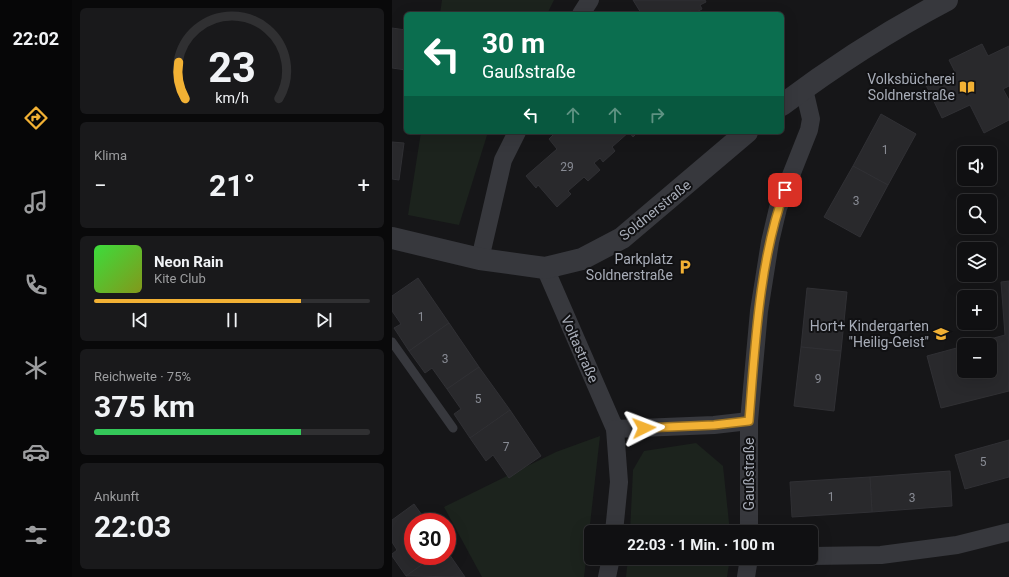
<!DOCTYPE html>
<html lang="de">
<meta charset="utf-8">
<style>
:root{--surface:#101012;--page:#19191b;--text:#f1f3f6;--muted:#9c9d9f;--line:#303032;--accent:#f2b134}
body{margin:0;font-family:Roboto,sans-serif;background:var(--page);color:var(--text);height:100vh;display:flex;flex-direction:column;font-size:15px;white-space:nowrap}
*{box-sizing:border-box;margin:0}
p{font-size:13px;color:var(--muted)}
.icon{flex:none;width:22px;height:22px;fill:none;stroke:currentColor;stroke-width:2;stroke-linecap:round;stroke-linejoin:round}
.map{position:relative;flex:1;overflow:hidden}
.drawer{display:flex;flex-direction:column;gap:8px;padding:8px;background:#09090a;width:320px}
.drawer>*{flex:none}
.banner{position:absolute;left:12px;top:12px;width:380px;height:122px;border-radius:6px;box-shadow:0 4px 16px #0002,0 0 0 1px var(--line);background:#0b6e4f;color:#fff;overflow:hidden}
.buttons{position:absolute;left:565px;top:146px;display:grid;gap:8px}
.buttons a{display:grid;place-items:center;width:40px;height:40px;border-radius:6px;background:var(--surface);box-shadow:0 4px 16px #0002,0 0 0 1px var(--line);font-size:20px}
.speed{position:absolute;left:12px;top:513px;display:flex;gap:8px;font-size:20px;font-weight:700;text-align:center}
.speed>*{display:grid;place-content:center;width:52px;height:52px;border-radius:50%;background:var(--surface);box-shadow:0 4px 16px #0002,0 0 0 1px var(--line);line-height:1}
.speed .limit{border:6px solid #d22;background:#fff;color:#111}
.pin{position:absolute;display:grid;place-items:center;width:34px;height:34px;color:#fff;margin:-17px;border-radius:8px;box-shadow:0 2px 6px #0006}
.me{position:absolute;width:44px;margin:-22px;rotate:87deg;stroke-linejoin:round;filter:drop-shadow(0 0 3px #0008)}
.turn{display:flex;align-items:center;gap:14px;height:84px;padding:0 12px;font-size:18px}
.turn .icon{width:52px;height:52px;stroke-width:2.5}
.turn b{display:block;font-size:28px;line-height:34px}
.lanes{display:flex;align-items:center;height:38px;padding:0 12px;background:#0003;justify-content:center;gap:20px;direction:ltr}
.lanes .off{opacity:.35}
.big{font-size:30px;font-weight:700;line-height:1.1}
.drawer .widget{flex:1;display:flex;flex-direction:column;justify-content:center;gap:6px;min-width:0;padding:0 14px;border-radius:6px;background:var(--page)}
.drawer .dial{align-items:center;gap:0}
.dial svg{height:104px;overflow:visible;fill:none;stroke:var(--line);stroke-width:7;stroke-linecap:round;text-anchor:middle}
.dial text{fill:var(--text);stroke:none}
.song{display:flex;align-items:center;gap:12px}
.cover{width:48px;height:48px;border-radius:6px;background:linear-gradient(135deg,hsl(120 70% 55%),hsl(70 70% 35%))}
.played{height:4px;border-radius:2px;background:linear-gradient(90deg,var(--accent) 75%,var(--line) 75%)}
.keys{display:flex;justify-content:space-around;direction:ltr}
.heat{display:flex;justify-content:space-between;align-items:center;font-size:22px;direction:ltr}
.charge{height:6px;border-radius:3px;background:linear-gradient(90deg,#34c759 75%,var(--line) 0)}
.trip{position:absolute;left:192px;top:525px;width:234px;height:40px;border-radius:6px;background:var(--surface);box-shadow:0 4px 16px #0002,0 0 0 1px var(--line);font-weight:700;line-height:40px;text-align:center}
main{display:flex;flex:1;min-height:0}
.tab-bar{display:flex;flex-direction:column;width:72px;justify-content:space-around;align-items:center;background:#060607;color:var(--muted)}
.tab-bar .icon{width:28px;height:28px}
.tab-bar .current{color:var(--accent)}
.tab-bar b{font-size:18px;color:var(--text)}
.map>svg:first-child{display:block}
.green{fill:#1c231d}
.building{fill:#29292c;stroke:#303034}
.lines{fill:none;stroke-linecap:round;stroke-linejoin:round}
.service{stroke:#37383d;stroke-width:9}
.minor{stroke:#37383d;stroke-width:18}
.tertiary{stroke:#37383d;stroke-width:22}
.route-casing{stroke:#9d7322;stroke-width:10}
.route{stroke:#f2b134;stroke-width:7}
.labels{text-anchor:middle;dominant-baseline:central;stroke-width:4;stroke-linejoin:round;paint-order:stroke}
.number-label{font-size:12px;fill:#888b94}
.poi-label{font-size:14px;fill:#a8adb8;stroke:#111113;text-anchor:end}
.street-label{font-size:14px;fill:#a8adb8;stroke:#111113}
</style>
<main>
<nav class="tab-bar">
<b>22:02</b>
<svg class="icon current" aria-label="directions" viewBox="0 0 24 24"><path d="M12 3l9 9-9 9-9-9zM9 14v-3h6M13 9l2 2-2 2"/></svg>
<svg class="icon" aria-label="music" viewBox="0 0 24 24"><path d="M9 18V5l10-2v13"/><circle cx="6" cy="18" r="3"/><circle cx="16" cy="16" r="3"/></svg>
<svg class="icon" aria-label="phone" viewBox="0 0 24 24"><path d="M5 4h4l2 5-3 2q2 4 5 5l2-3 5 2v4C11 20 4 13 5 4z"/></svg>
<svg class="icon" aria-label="climate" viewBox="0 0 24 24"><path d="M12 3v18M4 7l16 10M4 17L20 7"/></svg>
<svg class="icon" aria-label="car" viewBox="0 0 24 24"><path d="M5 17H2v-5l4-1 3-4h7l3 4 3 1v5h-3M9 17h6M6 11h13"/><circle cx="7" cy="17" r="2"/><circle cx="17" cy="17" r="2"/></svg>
<svg class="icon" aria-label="filters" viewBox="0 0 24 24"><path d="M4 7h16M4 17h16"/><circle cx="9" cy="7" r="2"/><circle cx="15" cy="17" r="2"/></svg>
</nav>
<section class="drawer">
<div class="widget dial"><svg viewBox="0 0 100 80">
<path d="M14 69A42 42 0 1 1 86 69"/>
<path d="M14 69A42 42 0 0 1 9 41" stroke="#f2b134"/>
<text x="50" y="56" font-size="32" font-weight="700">23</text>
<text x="50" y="72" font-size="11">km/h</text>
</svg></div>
<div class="widget"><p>Klima</p>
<div class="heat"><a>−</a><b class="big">21°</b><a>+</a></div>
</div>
<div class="widget">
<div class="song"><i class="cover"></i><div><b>Neon Rain</b><p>Kite Club</p></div></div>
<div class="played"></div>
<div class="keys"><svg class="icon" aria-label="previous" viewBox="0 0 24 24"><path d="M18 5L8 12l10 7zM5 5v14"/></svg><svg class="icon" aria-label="pause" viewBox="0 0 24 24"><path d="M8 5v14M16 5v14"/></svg><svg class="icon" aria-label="next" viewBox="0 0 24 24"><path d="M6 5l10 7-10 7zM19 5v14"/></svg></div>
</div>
<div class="widget"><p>Reichweite · 75%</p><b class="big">375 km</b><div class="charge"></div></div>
<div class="widget"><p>Ankunft</p><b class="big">22:03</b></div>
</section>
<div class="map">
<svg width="617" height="577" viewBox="0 0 617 577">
<rect width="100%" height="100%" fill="#161618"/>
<g class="green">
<polygon points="50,0 162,0 155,14 48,14"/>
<polygon points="29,132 96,132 67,225 16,215"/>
<polygon points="208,436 192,577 90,577 52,507 164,452"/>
<polygon points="304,443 331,466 338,532 238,532 241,470 252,451"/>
<polygon points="236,558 338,558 335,577 234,577"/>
</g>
<g class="building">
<polygon points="241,0 313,0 314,2 308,5 310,9 301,14 299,11 294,14 253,14 251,11 249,13"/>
<polygon points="0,28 14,30 14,70 0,68"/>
<polygon points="590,44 596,56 617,46 617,86 611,89 617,100 617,120 592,133 578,105 550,118 534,85 563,72 557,60"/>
<polygon points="489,114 524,134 496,185 461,166"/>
<polygon points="164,132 177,132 180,135 182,132 246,132 241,137 237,132 220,147 223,151 211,162 208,158 202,163 208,170 196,181 192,177 176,191 179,194 165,207 146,185 144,188 134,176 165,149 157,139"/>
<polygon points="0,142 12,143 7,180 0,179"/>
<polygon points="461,166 496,185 468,237 432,217"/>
<polygon points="26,278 57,323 17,351 2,328 9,324 0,311 0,296"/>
<polygon points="617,281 617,391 549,408 535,356 572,346 572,371 598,371 598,345 576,345 613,335 609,282"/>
<polygon points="415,288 455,292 449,351 409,347"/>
<polygon points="57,323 87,367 55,389 40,368 33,373 17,351"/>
<polygon points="409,347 449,351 442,411 402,406"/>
<polygon points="87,367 118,410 78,438 62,414 69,409 55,389"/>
<polygon points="118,410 149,456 117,478 101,455 94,461 78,438"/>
<polygon points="617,440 617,477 573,489 563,455"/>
<polygon points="558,471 560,506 480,512 478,477"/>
<polygon points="478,477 480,512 400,517 398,482"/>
<polygon points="22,504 35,522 21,522 21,556 42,556 14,576 0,556 0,554 5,550 0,542 0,520"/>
<polygon points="55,551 73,577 14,576 42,556 55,556"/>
</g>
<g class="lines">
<polyline class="service" points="0,342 61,428"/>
<g class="minor">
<polyline points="189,14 198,0"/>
<polyline points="88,259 111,160 125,132"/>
<polyline points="153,268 223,429 322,425 357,421"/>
<polyline points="222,532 227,482 223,429"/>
<polyline points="357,532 357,421 367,311 378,242 386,208 417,130 419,119 412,89"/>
<polyline points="419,556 489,555 565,545 617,532"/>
<polyline points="215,577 219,558"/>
<polyline points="354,577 357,558"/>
</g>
<g class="tertiary">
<path d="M390 105C442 66 498 30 555 0"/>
<polyline points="0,238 88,259 153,268 190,259 230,238 355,132"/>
</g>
</g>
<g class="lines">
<g class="route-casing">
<path id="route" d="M252 428 322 425 357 421C363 347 367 260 393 190"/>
</g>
<use href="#route" class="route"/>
</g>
<defs>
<g id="library-bare" transform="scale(1.2)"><path d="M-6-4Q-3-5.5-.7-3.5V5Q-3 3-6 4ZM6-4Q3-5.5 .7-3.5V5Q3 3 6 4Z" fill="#f2b134" stroke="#111113" stroke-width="2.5" paint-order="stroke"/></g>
<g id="parking-bare" transform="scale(1.2)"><path d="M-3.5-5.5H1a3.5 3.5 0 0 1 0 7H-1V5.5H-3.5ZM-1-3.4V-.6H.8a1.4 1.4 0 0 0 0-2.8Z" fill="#f2b134" stroke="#111113" stroke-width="2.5" paint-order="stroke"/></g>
<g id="school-bare" transform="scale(1.2)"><path d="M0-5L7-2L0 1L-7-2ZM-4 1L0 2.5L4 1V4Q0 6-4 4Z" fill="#f2b134" stroke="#111113" stroke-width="2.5" paint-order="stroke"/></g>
</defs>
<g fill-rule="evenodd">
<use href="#library-bare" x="575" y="87"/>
<use href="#parking-bare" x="293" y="267"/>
<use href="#school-bare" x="549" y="334"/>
</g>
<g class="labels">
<g class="number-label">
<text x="493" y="150">1</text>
<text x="175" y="167">29</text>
<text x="464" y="201">3</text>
<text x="29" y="317">1</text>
<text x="53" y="359">3</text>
<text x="426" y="379">9</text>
<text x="86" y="399">5</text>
<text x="114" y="447">7</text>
<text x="591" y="462">5</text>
<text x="439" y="497">1</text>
<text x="520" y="498">3</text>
</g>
<g class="poi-label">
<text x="563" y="79">Volksbücherei<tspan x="563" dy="16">Soldnerstraße</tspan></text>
<text x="281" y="259">Parkplatz<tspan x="281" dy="16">Soldnerstraße</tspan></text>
<text x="537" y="326">Hort+ Kindergarten<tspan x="537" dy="16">"Heilig-Geist"</tspan></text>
</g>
<g class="street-label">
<text transform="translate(263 210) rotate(-39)">Soldnerstraße</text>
<text transform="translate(188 349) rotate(66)">Voltastraße</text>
<text transform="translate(357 474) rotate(-90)">Gaußstraße</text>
</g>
</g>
</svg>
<div class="buttons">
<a><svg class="icon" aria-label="sound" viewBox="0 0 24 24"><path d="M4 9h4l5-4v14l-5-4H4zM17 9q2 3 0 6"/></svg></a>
<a><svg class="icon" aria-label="search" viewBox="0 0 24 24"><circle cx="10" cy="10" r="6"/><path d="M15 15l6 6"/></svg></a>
<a><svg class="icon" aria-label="layers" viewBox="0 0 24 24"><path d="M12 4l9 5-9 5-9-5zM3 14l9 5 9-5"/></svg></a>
<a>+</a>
<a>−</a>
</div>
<div class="speed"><div class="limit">30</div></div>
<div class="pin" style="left:393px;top:190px;background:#d93025"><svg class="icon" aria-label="arrive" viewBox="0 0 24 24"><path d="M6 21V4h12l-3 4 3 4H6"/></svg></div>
<svg class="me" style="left:252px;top:428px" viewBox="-20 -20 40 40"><path d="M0-17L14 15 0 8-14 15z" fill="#f2b134" stroke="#fff" stroke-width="4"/></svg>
<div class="trip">22:03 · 1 Min. · 100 m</div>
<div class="banner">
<div class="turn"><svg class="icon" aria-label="left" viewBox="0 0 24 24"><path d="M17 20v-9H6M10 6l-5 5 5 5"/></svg><div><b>30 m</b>Gaußstraße</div></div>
<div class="lanes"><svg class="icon" aria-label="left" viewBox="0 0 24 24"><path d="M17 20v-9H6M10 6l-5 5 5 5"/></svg><svg class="icon off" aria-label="ahead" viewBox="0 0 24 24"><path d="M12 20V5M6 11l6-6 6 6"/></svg><svg class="icon off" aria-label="ahead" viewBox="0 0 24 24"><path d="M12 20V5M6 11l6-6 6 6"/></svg><svg class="icon off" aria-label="right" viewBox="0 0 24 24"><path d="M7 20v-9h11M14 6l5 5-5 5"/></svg></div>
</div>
</div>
</main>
